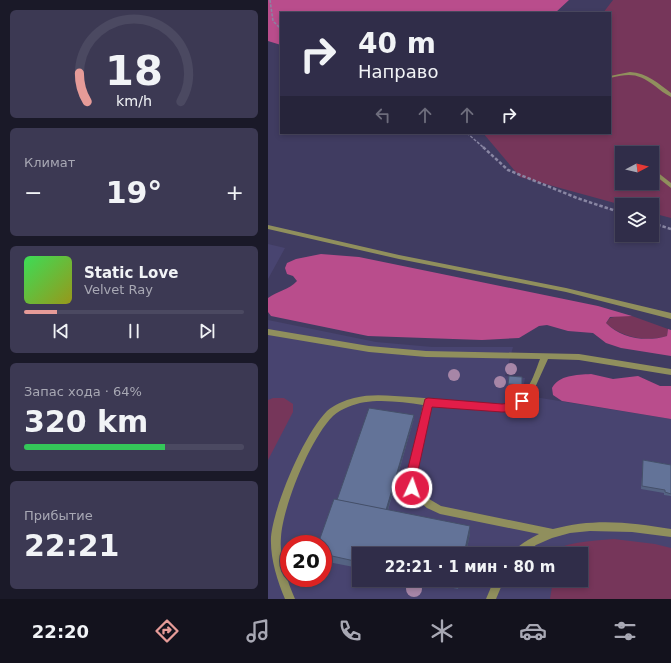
<!DOCTYPE html>
<html lang="ru">
<meta charset="utf-8">
<style>
:root{--surface:#302d49;--page:#3c3953;--text:#f1f3f6;--muted:#a8a8b4;--line:#4b4961;--accent:#e69b98}
body{margin:0;font-family:"DejaVu Sans",sans-serif;background:var(--page);color:var(--text);height:100vh;display:flex;flex-direction:column;font-size:15px;white-space:nowrap}
*{box-sizing:border-box;margin:0}
p{font-size:13px;color:var(--muted)}
.icon{flex:none;width:22px;height:22px;fill:none;stroke:currentColor;stroke-width:2;stroke-linecap:round;stroke-linejoin:round}
.map{position:relative;flex:1;overflow:hidden}
.drawer{display:flex;flex-direction:column;gap:10px;padding:10px;background:#1a1928;width:268px}
.drawer>*{flex:none}
.guide{position:absolute;left:12px;top:12px;width:331px;height:122px;border-radius:0px;box-shadow:0 2px 6px #0003,0 0 0 1px var(--line);background:#302d49;color:var(--text);overflow:hidden}
.needle{width:26px;rotate:83deg}
.tools{position:absolute;left:347px;top:146px;display:grid;gap:8px}
.tools a{display:grid;place-items:center;width:44px;height:44px;border-radius:0px;background:var(--surface);box-shadow:0 2px 6px #0003,0 0 0 1px var(--line);font-size:20px}
.speed{position:absolute;left:12px;top:535px;display:flex;gap:8px;font-size:20px;font-weight:700;text-align:center}
.speed>*{display:grid;place-content:center;width:52px;height:52px;border-radius:50%;background:var(--surface);box-shadow:0 2px 6px #0003,0 0 0 1px var(--line);line-height:1}
.speed .limit{border:6px solid #d22;background:#fff;color:#111}
.pin{position:absolute;display:grid;place-items:center;width:34px;height:34px;color:#fff;margin:-17px;border-radius:8px;box-shadow:0 2px 6px #0006}
.me{position:absolute;width:44px;margin:-22px;rotate:3deg;stroke-linejoin:round;filter:drop-shadow(0 0 3px #0008)}
.turn{display:flex;align-items:center;gap:14px;height:84px;padding:0 12px;font-size:18px}
.turn .icon{width:52px;height:52px;stroke-width:2.5}
.turn b{display:block;font-size:28px;line-height:34px}
.lanes{display:flex;align-items:center;height:38px;padding:0 12px;background:#0003;justify-content:center;gap:20px;direction:ltr}
.lanes .off{opacity:.35}
.big{font-size:30px;font-weight:700;line-height:1.1}
.drawer .card{flex:1;display:flex;flex-direction:column;justify-content:center;gap:6px;min-width:0;padding:0 14px;border-radius:6px;background:var(--page)}
.drawer .dial{align-items:center;gap:0}
.dial svg{height:104px;overflow:visible;fill:none;stroke:var(--line);stroke-width:7;stroke-linecap:round;text-anchor:middle}
.dial text{fill:var(--text);stroke:none}
.song{display:flex;align-items:center;gap:12px}
.cover{width:48px;height:48px;border-radius:6px;background:linear-gradient(135deg,hsl(130 70% 55%),hsl(60 70% 35%))}
.played{height:4px;border-radius:2px;background:linear-gradient(90deg,var(--accent) 15%,var(--line) 15%)}
.keys{display:flex;justify-content:space-around;direction:ltr}
.heat{display:flex;justify-content:space-between;align-items:center;font-size:22px;direction:ltr}
.charge{height:6px;border-radius:3px;background:linear-gradient(90deg,#34c759 64%,var(--line) 0)}
.trip{position:absolute;left:84px;top:547px;width:236px;height:40px;border-radius:0px;background:var(--surface);box-shadow:0 2px 6px #0003,0 0 0 1px var(--line);font-weight:700;line-height:40px;text-align:center}
.menu{display:flex;height:64px;justify-content:space-around;align-items:center;background:#13121d;color:var(--muted)}
.menu .icon{width:28px;height:28px}
.menu .current{color:var(--accent)}
.menu b{font-size:18px;color:var(--text)}
main{display:flex;flex:1;min-height:0}
.map>svg:first-child{display:block}
.built{fill:#484470;fill-rule:evenodd}
.green{fill:#76365a;fill-rule:evenodd}
.forest{fill:#b94d8c}
.lines{fill:none;stroke-linecap:round;stroke-linejoin:round}
.path-far1{stroke:#8986a3;stroke-width:1.5;stroke-dasharray:3 1.5;stroke-linecap:butt}
.path{stroke:#8986a3;stroke-width:2.5;stroke-dasharray:3.5 2;stroke-linecap:butt}
.service{fill:#908f5d;fill-rule:evenodd}
.tree{fill:#a786a7}
.wall{fill:#556383}
.shaded-wall{fill:#45506a}
.building{fill:#637398;stroke:#45506a}
.route{fill:#e11d48;stroke:#92132f}
</style>
<main>
<section class="drawer">
<div class="card dial"><svg viewBox="0 0 100 80">
<path d="M14 69A42 42 0 1 1 86 69"/>
<path d="M14 69A42 42 0 0 1 8 47" stroke="#e69b98"/>
<text x="50" y="56" font-size="32" font-weight="700">18</text>
<text x="50" y="72" font-size="11">km/h</text>
</svg></div>
<div class="card"><p>Климат</p>
<div class="heat"><a>−</a><b class="big">19°</b><a>+</a></div>
</div>
<div class="card">
<div class="song"><i class="cover"></i><div><b>Static Love</b><p>Velvet Ray</p></div></div>
<div class="played"></div>
<div class="keys"><svg class="icon" aria-label="previous" viewBox="0 0 24 24"><path d="M18 5L8 12l10 7zM5 5v14"/></svg><svg class="icon" aria-label="pause" viewBox="0 0 24 24"><path d="M8 5v14M16 5v14"/></svg><svg class="icon" aria-label="next" viewBox="0 0 24 24"><path d="M6 5l10 7-10 7zM19 5v14"/></svg></div>
</div>
<div class="card"><p>Запас хода · 64%</p><b class="big">320 km</b><div class="charge"></div></div>
<div class="card"><p>Прибытие</p><b class="big">22:21</b></div>
</section>
<div class="map">
<svg width="403" height="599" viewBox="0 0 403 599">
<rect width="100%" height="100%" fill="#403c61"/>
<g class="built">
<polygon points="0,244 17,248 0,279"/>
<path d="M0 320 108 342 164 347H245L237 376 257 378 254 395 403 419V599H0ZM21 544H55V578H21ZM91 554H313V580H91Z"/>
</g>
<g class="green">
<path d="M345 0H403V218L384 213V205H354L252 177 215 133H342V13H335ZM354 153H384V183H354Z"/>
<path d="M350 316H364L400 329 399 336C378 342 354 338 338 323L342 318Z"/>
<polygon points="5,398 16,398 25,404 25,412 0,460 0,400"/>
<path d="M346 539 387 544 403 548V599H282L285 580H313V554H276C298 542 321 541 346 539Z"/>
</g>
<g class="forest">
<polygon points="0,0 301,0 287,13 13,13 13,45 0,41"/>
<path d="M53 254 91 257 330 306 364 316 342 317 338 323C353 339 379 342 399 336L400 329 403 330V356L353 348 338 343 325 333 300 331 279 325 271 326 251 338 214 340 100 336 3 316 0 312V298C9 291 21 290 29 281L25 276 19 274 17 268 19 263 28 259Z"/>
<path d="M323 374 345 379 370 376 392 386H403V419L294 401 285 395 284 388C291 375 308 375 323 374Z"/>
</g>
<g class="lines">
<g class="path-far1">
<polyline points="2,0 5,21 13,29"/>
<polyline points="199,133 216,148"/>
</g>
<g class="path">
<polyline points="215,147 240,170 309,198 354,213"/>
<polyline points="384,223 403,229"/>
</g>
<g class="service">
<path d="M362 72C379 73 390 83 403 93V97C397 94 392 90 387 86 370 73 362 73 342 78V76Z"/>
<polygon points="384,168 403,183 403,188 384,173"/>
<polygon points="0,225 131,255 298,288 403,313 403,319 298,292 131,259 0,229"/>
<path d="M0 329 101 346 158 351 311 354 403 369V375L311 360 280 359 265 392 260 399 254 405 246 408 234 411 163 405 147 480 150 488 156 496 173 506 285 529C325 518 363 522 403 529V537L364 532 322 531 302 533 284 538 268 545 256 554H244C248 546 263 538 271 534L172 514 159 508 147 498 141 488 139 480 155 405C132 402 103 397 80 407 75 409 69 412 65 416 42 439 15 506 13 537 11 559 19 580 27 599H17C9 580 2 558 3 537 6 505 36 434 59 411 66 405 77 400 86 398 105 393 124 396 143 397 174 399 204 403 234 405 259 400 264 380 272 359L158 357 101 352 0 335Z"/>
<polygon points="226,580 236,580 228,599 218,599"/>
</g>
</g>
<g class="tree">
<circle cx="243" cy="369" r="6"/>
<circle cx="186" cy="375" r="6"/>
<circle cx="232" cy="382" r="6"/>
<circle cx="146" cy="589" r="8"/>
</g>
<g class="wall">
<polygon points="241,376 254,377 253,388 240,387"/>
<polygon points="146,418 120,510 202,533 198,554 91,554 91,568 55,561 55,544 69,500"/>
<polygon points="375,460 403,465 403,496 396,495 396,493 373,489 375,463"/>
<polygon points="148,580 192,580 190,589"/>
</g>
<g class="shaded-wall">
<polygon points="146,415 146,418 118,516 117,513"/>
<polygon points="202,526 202,533 198,554 196,554"/>
<polygon points="191,580 192,580 190,589 190,582"/>
</g>
<g class="building">
<polygon points="241,376 254,377 254,385 240,384"/>
<polygon points="101,408 146,415 118,510 69,500"/>
<polygon points="375,460 403,465 403,494 397,492 397,490 374,486"/>
<polygon points="66,499 202,526 196,554 91,554 91,562 55,554 55,544 50,544"/>
<polygon points="179,580 191,580 190,582"/>
</g>
<path class="route" d="M254 397 258 398 260 401C255 410 243 412 234 412L164 407 148 480 150 488 148 491 144 493 140 491 137 480 157 399 160 398 234 404 243 403Z"/>
</svg>
<div class="tools">
<a><svg class="needle" viewBox="-14 -14 28 28"><path d="M0-13l5 13h-10z" fill="#e53935"/><path d="M0 13l5-13h-10z" fill="#a8a8b4"/></svg></a>
<a><svg class="icon" aria-label="layers" viewBox="0 0 24 24"><path d="M12 4l9 5-9 5-9-5zM3 14l9 5 9-5"/></svg></a>
</div>
<div class="speed"><div class="limit">20</div></div>
<div class="pin" style="left:254px;top:401px;background:#d93025"><svg class="icon" aria-label="arrive" viewBox="0 0 24 24"><path d="M6 21V4h12l-3 4 3 4H6"/></svg></div>
<svg class="me" style="left:144px;top:488px" viewBox="-20 -20 40 40"><circle r="17" fill="#e11d48" stroke="#fff" stroke-width="3"/><path d="M0-11L8 9 0 5-8 9z" fill="#fff"/></svg>
<div class="trip">22:21 · 1 мин · 80 m</div>
<div class="guide">
<div class="turn"><svg class="icon" aria-label="right" viewBox="0 0 24 24"><path d="M7 20v-9h11M14 6l5 5-5 5"/></svg><div><b>40 m</b>Направо</div></div>
<div class="lanes"><svg class="icon off" aria-label="left" viewBox="0 0 24 24"><path d="M17 20v-9H6M10 6l-5 5 5 5"/></svg><svg class="icon off" aria-label="ahead" viewBox="0 0 24 24"><path d="M12 20V5M6 11l6-6 6 6"/></svg><svg class="icon off" aria-label="ahead" viewBox="0 0 24 24"><path d="M12 20V5M6 11l6-6 6 6"/></svg><svg class="icon" aria-label="right" viewBox="0 0 24 24"><path d="M7 20v-9h11M14 6l5 5-5 5"/></svg></div>
</div>
</div>
</main>
<nav class="menu">
<b>22:20</b>
<svg class="icon current" aria-label="directions" viewBox="0 0 24 24"><path d="M12 3l9 9-9 9-9-9zM9 14v-3h6M13 9l2 2-2 2"/></svg>
<svg class="icon" aria-label="music" viewBox="0 0 24 24"><path d="M9 18V5l10-2v13"/><circle cx="6" cy="18" r="3"/><circle cx="16" cy="16" r="3"/></svg>
<svg class="icon" aria-label="phone" viewBox="0 0 24 24"><path d="M5 4h4l2 5-3 2q2 4 5 5l2-3 5 2v4C11 20 4 13 5 4z"/></svg>
<svg class="icon" aria-label="climate" viewBox="0 0 24 24"><path d="M12 3v18M4 7l16 10M4 17L20 7"/></svg>
<svg class="icon" aria-label="car" viewBox="0 0 24 24"><path d="M5 17H2v-5l4-1 3-4h7l3 4 3 1v5h-3M9 17h6M6 11h13"/><circle cx="7" cy="17" r="2"/><circle cx="17" cy="17" r="2"/></svg>
<svg class="icon" aria-label="filters" viewBox="0 0 24 24"><path d="M4 7h16M4 17h16"/><circle cx="9" cy="7" r="2"/><circle cx="15" cy="17" r="2"/></svg>
</nav>
